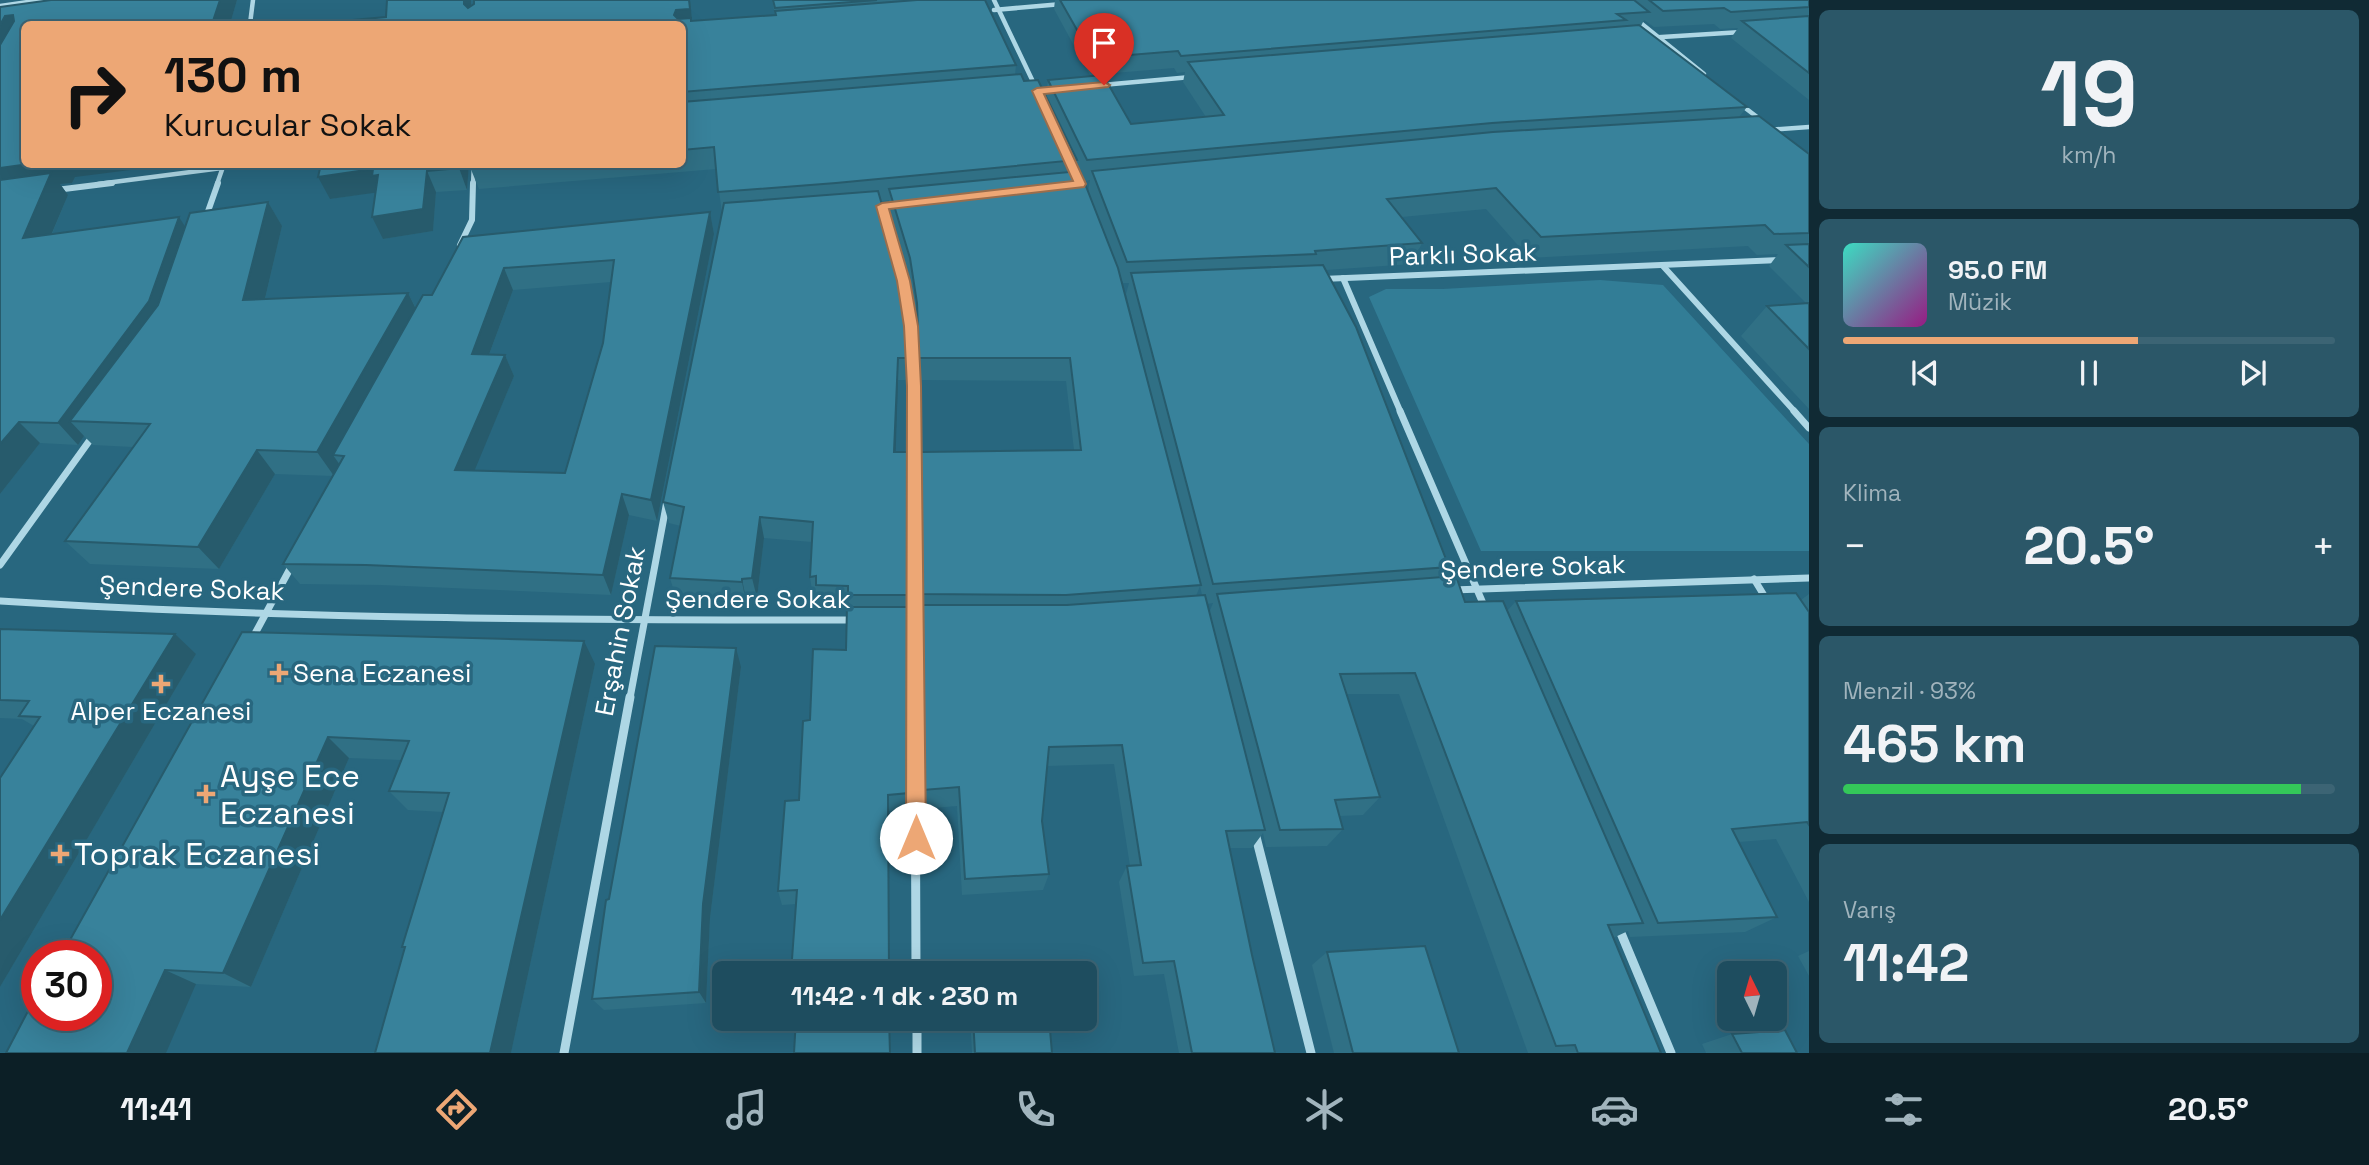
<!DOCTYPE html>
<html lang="tr">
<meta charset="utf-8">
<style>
:root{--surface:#1e4d5f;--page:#2b5768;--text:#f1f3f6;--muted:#a1b4bd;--line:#3c6474;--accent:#eda775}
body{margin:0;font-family:"Space Grotesk",sans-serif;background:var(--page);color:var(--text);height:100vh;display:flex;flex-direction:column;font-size:26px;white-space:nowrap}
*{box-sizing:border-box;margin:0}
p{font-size:23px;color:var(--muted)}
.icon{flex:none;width:38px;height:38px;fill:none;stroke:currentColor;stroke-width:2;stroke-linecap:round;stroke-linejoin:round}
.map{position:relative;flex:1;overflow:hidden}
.sheet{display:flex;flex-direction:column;gap:10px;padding:10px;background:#102a34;width:560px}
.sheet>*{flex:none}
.top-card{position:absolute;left:21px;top:21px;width:665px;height:147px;border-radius:10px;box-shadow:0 7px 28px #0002,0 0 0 2px var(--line);background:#eda775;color:#111;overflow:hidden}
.needle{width:46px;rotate:355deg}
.tools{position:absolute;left:1717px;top:961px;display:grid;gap:14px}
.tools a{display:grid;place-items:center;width:70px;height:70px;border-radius:10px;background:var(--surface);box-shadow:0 7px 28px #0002,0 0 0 2px var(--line);font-size:35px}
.speed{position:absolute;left:21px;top:940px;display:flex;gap:14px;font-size:35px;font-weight:700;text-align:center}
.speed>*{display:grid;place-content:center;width:91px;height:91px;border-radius:50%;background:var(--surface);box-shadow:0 7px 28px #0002,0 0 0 2px var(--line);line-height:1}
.speed .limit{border:10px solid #d22;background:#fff;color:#111}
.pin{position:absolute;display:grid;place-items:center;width:60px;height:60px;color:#fff;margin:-72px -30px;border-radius:50% 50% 50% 0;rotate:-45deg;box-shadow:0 0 7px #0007}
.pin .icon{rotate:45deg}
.me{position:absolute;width:77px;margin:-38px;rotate:0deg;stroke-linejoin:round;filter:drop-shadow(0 0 5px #0008)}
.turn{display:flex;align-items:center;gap:24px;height:147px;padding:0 28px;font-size:32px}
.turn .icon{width:91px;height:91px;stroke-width:2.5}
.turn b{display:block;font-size:49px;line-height:60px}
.big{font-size:52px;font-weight:700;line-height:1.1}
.sheet .widget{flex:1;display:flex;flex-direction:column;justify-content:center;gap:10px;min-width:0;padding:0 24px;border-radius:10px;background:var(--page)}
.sheet .dial{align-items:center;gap:0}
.dial b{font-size:91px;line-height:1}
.song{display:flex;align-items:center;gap:21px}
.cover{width:84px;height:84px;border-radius:10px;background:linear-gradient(135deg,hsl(170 70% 55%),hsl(310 70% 35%))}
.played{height:7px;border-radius:4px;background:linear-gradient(90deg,var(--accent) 60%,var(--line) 60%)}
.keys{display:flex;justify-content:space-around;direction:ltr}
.heat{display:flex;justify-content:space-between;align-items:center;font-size:38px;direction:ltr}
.charge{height:10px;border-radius:5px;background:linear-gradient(90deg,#34c759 93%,var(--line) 0)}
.trip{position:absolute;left:712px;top:961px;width:385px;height:70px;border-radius:10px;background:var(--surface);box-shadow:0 7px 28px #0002,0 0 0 2px var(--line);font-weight:700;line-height:70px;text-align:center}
.tabs{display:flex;height:112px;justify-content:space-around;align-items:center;background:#0c1f26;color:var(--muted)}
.tabs .icon{width:49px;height:49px}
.tabs .current{color:var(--accent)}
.tabs b{font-size:32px;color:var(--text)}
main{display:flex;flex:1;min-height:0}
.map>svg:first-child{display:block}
.green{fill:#327d96}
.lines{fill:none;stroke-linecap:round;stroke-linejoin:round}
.street-far3{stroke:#aed7e5;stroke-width:4.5}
.street-far2{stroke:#aed7e5;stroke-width:6}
.street-far1{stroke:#aed7e5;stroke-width:7}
.street{stroke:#aed7e5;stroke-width:9}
.wall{fill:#307085;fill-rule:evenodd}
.shaded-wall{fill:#275b6c}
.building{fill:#38829b;stroke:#275b6c;stroke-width:2;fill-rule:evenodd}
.route{fill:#eda775;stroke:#9a6d4c;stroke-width:2}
.poi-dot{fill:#eda775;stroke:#28677f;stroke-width:2.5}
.labels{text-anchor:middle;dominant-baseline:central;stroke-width:7;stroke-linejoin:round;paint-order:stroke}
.street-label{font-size:26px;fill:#fff;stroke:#28677f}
.poi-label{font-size:26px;fill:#fff;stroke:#28677f;text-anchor:start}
.near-poi-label{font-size:32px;fill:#fff;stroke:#28677f;text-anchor:start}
</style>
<main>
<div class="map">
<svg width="1809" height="1053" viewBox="0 0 1809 1053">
<rect width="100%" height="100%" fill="#28677f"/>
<polygon class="green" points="1600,280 1663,285 1809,444 1809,551 1481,551 1369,297 1386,289 1443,289"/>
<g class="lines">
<g class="street-far3">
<polyline points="994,0 1036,88"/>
<polyline points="0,6 42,0"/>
<polyline points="994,10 1062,4"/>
<polyline points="1637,20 1704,74"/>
<polyline points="250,24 253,0"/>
<polyline points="1646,38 1742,32"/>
<polyline points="1102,85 1191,77"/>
<polyline points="1740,104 1761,120"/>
<polyline points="1768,130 1809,127"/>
<polyline points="98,184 253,164"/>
<polyline points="217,184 224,164"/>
<polyline points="473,184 474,164"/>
</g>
<g class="street-far2">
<polyline points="56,190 112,183"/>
<polyline points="206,217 218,183"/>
<polyline points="460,245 472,220 473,183"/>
<polyline points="897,257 911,326 914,413"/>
<polyline points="1663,266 1796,413"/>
<polyline points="1343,278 1401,413"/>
<polyline points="1322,279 1782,260"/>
</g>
<g class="street-far1">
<polyline points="914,411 915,698"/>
<polyline points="1400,411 1485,608"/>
<polyline points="1794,411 1809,428"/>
<polyline points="0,565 95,433"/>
<polyline points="1754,579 1768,602"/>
<polyline points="1452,590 1809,578"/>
<path d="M0 601C284 619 569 620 853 620"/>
<polyline points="900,621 930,621"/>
<polyline points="251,641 292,565"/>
<polyline points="630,698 667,501"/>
</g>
<g class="street">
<polyline points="915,697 916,973"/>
<polyline points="1255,833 1311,1053"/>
<polyline points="1618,926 1671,1053"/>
<polyline points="917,1018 917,1053"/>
<polyline points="564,1053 630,697"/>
</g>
</g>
<g class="wall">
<path d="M237 0 230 24H24L75 177 72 183 60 184 68 195 52 234 185 227 268 202 282 226 265 299 408 293 416 308 432 295 463 237 710 212 714 234 657 521 629 515 611 595 381 585 300 584 283 564 333 476 275 474 219 569 90 564 65 541 133 447 93 445 84 436 78 445 40 443 0 494V7ZM611 282 603 343 565 473 474 470 514 376 505 355H489L513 290Z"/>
<path d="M471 0V6L474 4V0H690L692 21 775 15 772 0H985L1016 65 1015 75 1046 97 1048 80 1131 124 1206 117 1183 82 1185 72 1177 73 1174 68 1090 75 1054 9 1055 0H1809V100L1731 38 1738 28 1720 29 1714 24 1654 27 1644 20 1641 26 1747 107 1739 117 1809 154V409L1741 336 1767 306 1807 304 1769 266 1778 254 1757 255 1748 246 1529 258 1486 209 1402 217 1422 243 1412 264 1326 270 1449 567 1441 577 1465 602 1507 611 1516 601 1801 600 1809 594V902L1776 839 1739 842 1777 917 1745 932 1630 937 1628 931 1613 938 1661 1053H1528L1399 694H1347L1380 797 1363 815 1340 816 1343 829 1327 846 1266 847 1263 833 1252 848H1229L1252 955 1275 1053H1179L1164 974 1134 976 1119 882 1127 866H1130L1114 764 1047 766 1042 821 1049 874 1043 890 962 895 957 806 922 809 920 473 1074 450 1066 381 919 380 917 326 910 280 890 212 889 200 881 201 907 358V380H898L895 452H908V810L888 811 796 904 782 905 778 891 799 800 810 720 846 650 849 607 818 605 817 597H813L810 577 812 542 764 538 757 598 746 599V602L676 598 670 578 681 526 669 523 663 502 722 213 716 169 479 189 470 167V164H682V24L386 17ZM1090 180 1088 192 1084 181ZM1120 276 1123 283H1129L1126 294 1170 467ZM1200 586 1202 595 1196 596ZM1213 603 1209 613 1207 604Z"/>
<polygon points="321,164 469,164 467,190 436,192 433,231 383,239 376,192 330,199"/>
<polygon points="0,629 196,654 0,987 0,778 34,726 22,719 0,718"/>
<polygon points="242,632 595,664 511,1053 375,1053 404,949 402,947 443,812 408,810 389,791 401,760 349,758 251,987 196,984 37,1015"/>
<polygon points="741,667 710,918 706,1003 604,1010 592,999 609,899"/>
<polygon points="1809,951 1809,976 1798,956"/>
<polygon points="1327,952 1459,1053 1334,1053 1312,965"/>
<polygon points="970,1018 1049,1018 1052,1053 972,1053"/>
<polygon points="1732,1034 1797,1053 1706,1053 1702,1044"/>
</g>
<g class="shaded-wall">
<polygon points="220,0 237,0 230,24 212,24"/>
<polygon points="464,0 471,0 471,24 464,4"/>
<polygon points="689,0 690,0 693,29 674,15 676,10"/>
<polygon points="13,15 24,32 0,74 0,25 5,16"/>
<polygon points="29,164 178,164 75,177 72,183 60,184 68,195 41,259 23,238 0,192 0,168"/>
<polygon points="459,164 469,164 467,190 459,168"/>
<polygon points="373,169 378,175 380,192 330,199 318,177"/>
<polygon points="427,171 436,192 433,231 383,239 372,217"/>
<polygon points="268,202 282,226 259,324 243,300"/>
<polygon points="710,212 714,234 657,521 651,500"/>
<polygon points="179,217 193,239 94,422 70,421 84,436 78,445 58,423"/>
<polygon points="504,268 513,290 481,376 472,354"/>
<polygon points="408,293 420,317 333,455 340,465 334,476 317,452"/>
<polygon points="505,355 514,376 466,491 455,470"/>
<polygon points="898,358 898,380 895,473 894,452"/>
<polygon points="19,422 40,443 0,494 0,444"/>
<polygon points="257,450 275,474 219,569 198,547"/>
<polygon points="622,494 629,515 611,595 603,575"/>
<polygon points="760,517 764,538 757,598 752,578"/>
<polygon points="742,579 746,599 746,602 742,582"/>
<polygon points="175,634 196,654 0,987 0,920"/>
<polygon points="584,641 595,664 511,1053 490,1053"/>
<polygon points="736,648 741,667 710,918 706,1003 699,992 703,904"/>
<polygon points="328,737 349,758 251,987 223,973"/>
<polygon points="165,970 196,984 166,1053 127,1053"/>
</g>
<g class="building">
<polygon points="51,0 220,0 212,24 24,24 24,164 29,164 0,168 0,45 14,21 13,15 5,16 0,25 0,7"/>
<polygon points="387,0 464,0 464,4 468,8 474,4 474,0 689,0 690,9 676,10 674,15 678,19 691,18 691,21 776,15 775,11 917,0 985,0 1016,65 682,92 682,24 308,24 386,17"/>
<polygon points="773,0 877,0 775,8"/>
<polygon points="1060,0 1634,0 1649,12 1617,14 1626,20 1181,56 1178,51 1093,58"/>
<polygon points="1649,0 1809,0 1809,7 1731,12 1724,8 1663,11"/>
<polygon points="1809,16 1809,73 1742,21"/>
<polygon points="1639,25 1747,107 1492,123 1087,160 1048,80 1103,75 1131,124 1224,115 1188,62"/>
<polygon points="1021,74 1024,81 1038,80 1077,160 836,183 718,192 714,147 682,150 682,102"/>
<polygon points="1759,116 1809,154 1809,233 1774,234 1765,225 1541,237 1496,188 1387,199 1422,243 1315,251 1316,254 1127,262 1092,171 1493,132"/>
<polygon points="321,164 459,164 459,168 427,171 423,209 372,217 378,175 372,176 373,169 318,177"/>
<polygon points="470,164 503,164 470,167"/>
<polygon points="1080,171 1118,268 1201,585 1066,595 921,594 921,452 1081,450 1070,358 919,358 917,303 910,258 889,189"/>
<polygon points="51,173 23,238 179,217 149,301 58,423 19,422 0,444 0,180"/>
<polygon points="878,191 898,260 905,305 907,358 898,358 894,452 908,452 909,595 848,595 848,586 816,585 816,576 810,577 813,522 760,517 752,578 742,579 742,582 670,578 684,507 663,502 724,203"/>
<polygon points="268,202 243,300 408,293 317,452 257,450 198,547 65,541 150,424 70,421 158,305 190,213"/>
<path d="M710 212 651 500 622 494 603 575 366 565 283 564 344 456 333 455 423 295H432L463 237ZM614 260 603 343 565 473 455 470 505 355 472 354 504 268Z"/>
<polygon points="1809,244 1809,267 1786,245"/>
<polygon points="1323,265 1356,327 1449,567 1213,584 1131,273"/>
<polygon points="1809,303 1809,349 1767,306"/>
<polygon points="1456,576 1465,602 1503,601 1643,923 1608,925 1661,1053 1578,1053 1575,1045 1556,1046 1415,673 1340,674 1380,797 1335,800 1343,829 1280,830 1217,594"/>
<polygon points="1796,593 1809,612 1809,825 1807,822 1732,829 1777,917 1658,923 1516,601"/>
<polygon points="1205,595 1265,830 1226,831 1252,955 1275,1053 1192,1053 1174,961 1143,963 1127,866 1141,865 1122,745 1049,747 1042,821 1049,874 965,879 959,787 923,790 921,605 1067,605"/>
<polygon points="847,607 909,607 909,793 888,795 889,973 791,973 797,890 778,891 785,801 799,800 803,721 810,720 813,649 846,650"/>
<polygon points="0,629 175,634 0,920 0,778 40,717 19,716 29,701 0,700"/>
<polygon points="242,632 584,641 490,1053 375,1053 405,947 402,947 449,793 389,791 409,741 328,737 223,973 165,970 127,1053 6,1053 37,994 37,1015 96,1015 96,956 61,956"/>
<polygon points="655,646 736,648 703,904 699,992 592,999 606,900 609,899"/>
<polygon points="1425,946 1459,1053 1353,1053 1327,952"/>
<polygon points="796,1018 889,1018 890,1053 794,1053"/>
<polygon points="973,1018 1049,1018 1052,1053 975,1053"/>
<polygon points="1785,1030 1797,1053 1742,1053 1732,1034"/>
</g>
<polygon class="route" points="1104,82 1110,85 1108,87 1044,94 1086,184 1084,187 889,209 910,281 918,326 921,386 926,838 923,844 916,847 909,844 906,838 907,386 904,326 897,281 876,206 882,203 1073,181 1032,91 1037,88"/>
<g class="poi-dot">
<path d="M275.5 662.5h7v7h7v7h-7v7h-7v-7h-7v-7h7z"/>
<path d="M157.5 673.5h7v7h7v7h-7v7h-7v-7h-7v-7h7z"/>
<path d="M202.5 783.5h7v7h7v7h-7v7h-7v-7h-7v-7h7z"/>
<path d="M56.5 843.5h7v7h7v7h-7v7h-7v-7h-7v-7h7z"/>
</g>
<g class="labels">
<g class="street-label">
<text transform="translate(1463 254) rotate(-2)">Parklı Sokak</text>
<text transform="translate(1533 567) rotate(-2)">Şendere Sokak</text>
<text transform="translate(192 588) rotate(2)">Şendere Sokak</text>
<text x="758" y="599">Şendere Sokak</text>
<text transform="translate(620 631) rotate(-79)">Erşahin Sokak</text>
</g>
<g class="poi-label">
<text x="293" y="673">Sena Eczanesi</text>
<text x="161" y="711" text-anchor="middle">Alper Eczanesi</text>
</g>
<g class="near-poi-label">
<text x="220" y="776">Ayşe Ece<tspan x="220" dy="37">Eczanesi</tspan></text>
<text x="74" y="854">Toprak Eczanesi</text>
</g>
</g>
</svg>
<div class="tools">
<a><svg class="needle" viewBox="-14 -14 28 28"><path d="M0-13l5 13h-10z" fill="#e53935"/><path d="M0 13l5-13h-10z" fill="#a1b4bd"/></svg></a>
</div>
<div class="speed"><div class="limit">30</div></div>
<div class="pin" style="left:1104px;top:85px;background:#d93025"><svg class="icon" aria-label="arrive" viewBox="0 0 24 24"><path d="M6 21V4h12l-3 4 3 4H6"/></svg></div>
<svg class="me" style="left:916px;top:838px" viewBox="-20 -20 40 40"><circle r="19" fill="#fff"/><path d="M0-13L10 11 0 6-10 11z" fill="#eda775"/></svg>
<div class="trip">11:42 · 1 dk · 230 m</div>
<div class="top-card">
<div class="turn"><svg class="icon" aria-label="right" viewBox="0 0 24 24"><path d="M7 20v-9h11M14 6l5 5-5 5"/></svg><div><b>130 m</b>Kurucular Sokak</div></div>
</div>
</div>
<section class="sheet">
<div class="widget dial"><b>19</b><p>km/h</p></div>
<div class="widget">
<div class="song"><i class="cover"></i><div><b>95.0 FM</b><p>Müzik</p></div></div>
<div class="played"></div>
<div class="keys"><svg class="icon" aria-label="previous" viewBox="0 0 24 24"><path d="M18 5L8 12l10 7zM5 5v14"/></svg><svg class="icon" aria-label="pause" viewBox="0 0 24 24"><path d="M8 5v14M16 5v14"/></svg><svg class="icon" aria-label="next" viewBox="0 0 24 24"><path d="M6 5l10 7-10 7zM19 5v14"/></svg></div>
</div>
<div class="widget"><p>Klima</p>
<div class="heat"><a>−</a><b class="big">20.5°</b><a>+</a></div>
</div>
<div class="widget"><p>Menzil · 93%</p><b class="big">465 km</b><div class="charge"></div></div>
<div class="widget"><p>Varış</p><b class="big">11:42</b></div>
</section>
</main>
<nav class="tabs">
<b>11:41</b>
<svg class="icon current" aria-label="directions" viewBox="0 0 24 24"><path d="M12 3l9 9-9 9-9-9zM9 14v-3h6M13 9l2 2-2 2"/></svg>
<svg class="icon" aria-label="music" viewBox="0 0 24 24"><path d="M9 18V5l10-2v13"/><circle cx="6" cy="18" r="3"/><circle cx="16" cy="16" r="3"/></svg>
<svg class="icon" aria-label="phone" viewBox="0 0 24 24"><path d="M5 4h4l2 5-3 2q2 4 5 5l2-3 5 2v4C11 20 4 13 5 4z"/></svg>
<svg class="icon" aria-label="climate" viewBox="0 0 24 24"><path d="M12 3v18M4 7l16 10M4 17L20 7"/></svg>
<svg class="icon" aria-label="car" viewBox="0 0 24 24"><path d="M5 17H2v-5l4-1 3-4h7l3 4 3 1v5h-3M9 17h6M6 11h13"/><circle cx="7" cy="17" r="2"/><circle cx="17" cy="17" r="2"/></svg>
<svg class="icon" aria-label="filters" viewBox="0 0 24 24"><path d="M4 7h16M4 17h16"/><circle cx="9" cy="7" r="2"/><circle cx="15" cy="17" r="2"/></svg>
<b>20.5°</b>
</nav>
